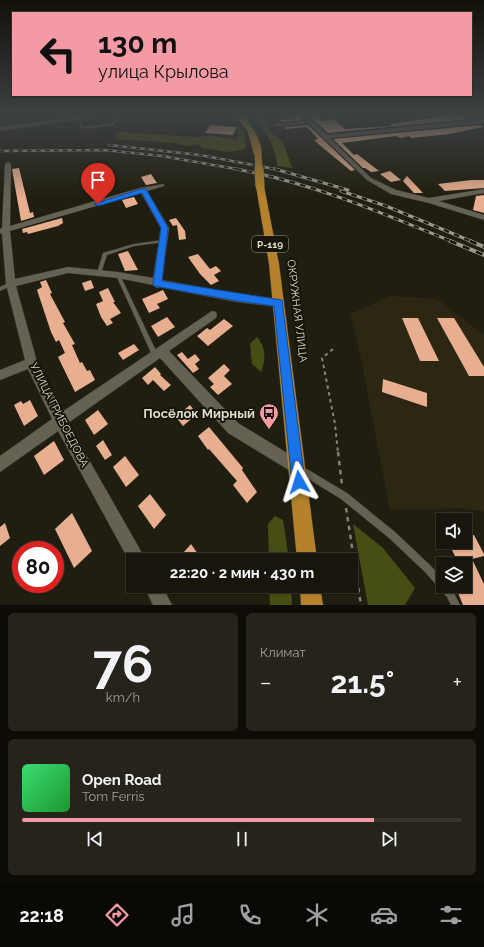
<!DOCTYPE html>
<html lang="ru">
<meta charset="utf-8">
<style>
:root{--surface:#18160c;--page:#25231a;--text:#f1f3f6;--muted:#9f9f9d;--line:#36352d;--accent:#f49aa4}
body{margin:0;font-family:Raleway,sans-serif;background:var(--page);color:var(--text);height:100vh;display:flex;flex-direction:column;font-size:15px;white-space:nowrap}
*{box-sizing:border-box;margin:0}
p{font-size:13px;color:var(--muted)}
.icon{flex:none;width:22px;height:22px;fill:none;stroke:currentColor;stroke-width:2;stroke-linecap:round;stroke-linejoin:round}
.map{position:relative;height:605px;overflow:hidden}
.drawer{display:flex;flex-direction:column;gap:8px;padding:8px;background:#0d0c07;flex:1}
.drawer>*{flex:none}
.hud{position:absolute;left:12px;top:12px;width:460px;height:84px;border-radius:0px;box-shadow:0 1px 3px #0004,0 0 0 1px var(--line);background:#f49aa4;color:#111;overflow:hidden}
.fabs{position:absolute;left:436px;top:513px;display:grid;gap:8px}
.fabs a{display:grid;place-items:center;width:36px;height:36px;border-radius:0px;background:var(--surface);box-shadow:0 1px 3px #0004,0 0 0 1px var(--line);font-size:20px}
.speed{position:absolute;left:12px;top:541px;display:flex;gap:8px;font-size:20px;font-weight:700;text-align:center}
.speed>*{display:grid;place-content:center;width:52px;height:52px;border-radius:50%;background:var(--surface);box-shadow:0 1px 3px #0004,0 0 0 1px var(--line);line-height:1}
.speed .limit{border:6px solid #d22;background:#fff;color:#111}
.pin{position:absolute;display:grid;place-items:center;width:34px;height:34px;color:#fff;margin:-41px -17px;border-radius:50% 50% 50% 0;rotate:-45deg;box-shadow:0 0 4px #0007}
.pin .icon{rotate:45deg}
.me{position:absolute;width:44px;margin:-22px;rotate:354deg;stroke-linejoin:round;filter:drop-shadow(0 0 3px #0008)}
.turn{display:flex;align-items:center;gap:14px;height:84px;padding:0 20px;font-size:18px}
.turn .icon{width:52px;height:52px;stroke-width:2.5}
.turn b{display:block;font-size:28px;line-height:34px}
.big{font-size:30px;font-weight:700;line-height:1.1}
.drawer .card{flex:1;display:flex;flex-direction:column;justify-content:center;gap:6px;min-width:0;padding:0 14px;border-radius:6px;background:var(--page)}
.drawer .dial{align-items:center;gap:0}
.dial b{font-size:52px;line-height:1}
.song{display:flex;align-items:center;gap:12px}
.cover{width:48px;height:48px;border-radius:6px;background:linear-gradient(135deg,hsl(140 70% 55%),hsl(130 70% 35%))}
.played{height:4px;border-radius:2px;background:linear-gradient(90deg,var(--accent) 80%,var(--line) 80%)}
.keys{display:flex;justify-content:space-around;direction:ltr}
.heat{display:flex;justify-content:space-between;align-items:center;font-size:22px;direction:ltr}
.drawer .tiles{flex:1;display:grid;gap:8px;grid-template-columns:1fr 1fr}
.card:last-child{grid-column:span 2}
.trip{position:absolute;left:126px;top:553px;width:232px;height:40px;border-radius:0px;background:var(--surface);box-shadow:0 1px 3px #0004,0 0 0 1px var(--line);font-weight:700;line-height:40px;text-align:center}
.dock{display:flex;height:64px;justify-content:space-around;align-items:center;background:#0a0905;color:var(--muted)}
.dock .icon{width:28px;height:28px}
.dock .current{color:var(--accent)}
.dock b{font-size:18px;color:var(--text)}
.map>svg:first-child{display:block}
.built{fill:#2b2713}
.forest{fill:#474e14}
.building{fill:#e7af8f}
.lines{fill:none;stroke-linecap:round;stroke-linejoin:round}
.lane-casing{stroke:#38362f;stroke-width:1}
.street-casing{stroke:#38362f;stroke-width:1}
.secondary-casing{stroke:#38362f;stroke-width:1}
.highway-casing{stroke:#38362f;stroke-width:1}
.path-far1{stroke:#858378;stroke-width:2;stroke-dasharray:3.5 3.5;stroke-linecap:butt}
.path{stroke:#858378;stroke-width:2.5;stroke-dasharray:4.5 4.5;stroke-linecap:butt}
.lane{fill:#656253;fill-rule:evenodd}
.street{fill:#656253;fill-rule:evenodd}
.secondary{fill:#656253;fill-rule:evenodd}
.highway{fill:#b5822b;fill-rule:evenodd}
.rail-far2-casing{stroke:#9a988d;stroke-width:2.5}
.rail-far1-casing{stroke:#9a988d;stroke-width:3}
.rail-casing{stroke:#9a988d;stroke-width:4}
.rail-far2{stroke:#171408;stroke-width:1.5;stroke-dasharray:4.5;stroke-linecap:butt}
.rail-far1{stroke:#171408;stroke-width:2;stroke-dasharray:5.5;stroke-linecap:butt}
.rail{stroke:#171408;stroke-width:2.5;stroke-dasharray:7;stroke-linecap:butt}
.highway-bridge-far1-casing{stroke:#38362f;stroke-width:8;stroke-linecap:butt}
.highway-bridge-casing{stroke:#38362f;stroke-width:10;stroke-linecap:butt}
.highway-bridge-far1{stroke:#b5822b;stroke-width:7}
.highway-bridge{stroke:#b5822b;stroke-width:9}
.route{fill:#1a73e8;stroke:#114b97}
.labels{text-anchor:middle;dominant-baseline:central;stroke-width:4;stroke-linejoin:round;paint-order:stroke}
.shield{fill:#171408;stroke:#a19f95;stroke-width:1}
.shield-label{font-size:10px;font-weight:bold;fill:#dcdad1}
.street-label{font-size:11px;fill:#dcdad1;stroke:#171408}
.near-poi-label{font-size:13px;font-weight:bold;fill:#dcdad1;stroke:#171408;text-anchor:end}
</style>
<div class="map">
<svg width="484" height="605" viewBox="0 0 484 605">
<rect width="100%" height="100%" fill="#201e10"/>
<g class="built">
<polygon points="0,114 81,114 0,123"/>
<polygon points="391,296 437,299 484,335 484,512 464,508 390,510 361,359 350,314"/>
</g>
<g class="forest">
<path d="M249 114H257L269 123 270 132 283 142 292 168 277 166C278 151 262 122 249 114Z"/>
<polygon points="238,126 244,133 246,149 228,152 202,148 199,144 186,146 176,143 115,139 116,134 118,132 196,137 211,135 235,140 239,137"/>
<path d="M257 337C266 348 266 359 261 372L252 364 250 344Z"/>
<polygon points="275,516 283,520 289,560 269,560 268,524"/>
<polygon points="353,524 383,548 415,588 405,605 368,605"/>
<polygon points="269,586 291,586 292,605 270,605"/>
</g>
<g class="building">
<polygon points="289,114 298,114 303,120 282,122 280,120 294,118"/>
<polygon points="307,114 313,114 322,121 334,119 345,129 392,126 390,124 458,114 469,119 328,133"/>
<polygon points="210,125 237,127 233,135 205,133"/>
<polygon points="308,125 355,170 351,171 322,147 314,140 318,139 307,127 286,129 285,127"/>
<polygon points="480,125 483,127 449,134 411,138 409,136 400,138 396,136 342,143 354,155 357,154 379,171 371,172 365,168 363,168 333,139"/>
<polygon points="19,168 30,213 33,212 34,217 21,221 12,169"/>
<polygon points="390,171 401,180 391,182 380,174"/>
<polygon points="151,174 157,183 146,185 141,177"/>
<polygon points="407,176 423,193 414,193 403,181"/>
<polygon points="471,180 484,180 484,188 445,191 438,184"/>
<polygon points="484,195 484,213 473,210 476,196"/>
<polygon points="134,197 138,204 126,208 122,200"/>
<polygon points="62,218 63,223 58,226 28,234 27,232 23,233 22,229"/>
<polygon points="176,218 185,231 186,239 179,240 177,225 173,226 169,220"/>
<polygon points="128,251 138,270 125,271 118,254"/>
<polygon points="198,254 210,269 216,266 221,271 214,275 219,281 211,285 200,274 188,257"/>
<polygon points="46,280 52,293 50,294 65,322 63,323 75,344 72,345 80,363 82,362 87,371 90,370 95,380 75,392 58,357 65,353 59,340 56,342 51,332 37,290 42,287 40,282"/>
<polygon points="91,280 94,288 85,291 82,283"/>
<polygon points="108,288 115,302 113,302 121,313 110,319 113,323 107,326 101,317 96,304 103,301 99,292"/>
<polygon points="163,290 168,299 157,304 160,308 149,313 142,299"/>
<polygon points="167,317 175,327 158,337 151,326"/>
<polygon points="402,318 418,318 439,361 420,361"/>
<polygon points="437,318 454,318 484,367 484,376 469,376"/>
<polygon points="224,319 233,326 208,346 197,336 207,328 210,330"/>
<polygon points="134,344 139,350 123,360 118,353"/>
<polygon points="182,352 188,359 195,354 200,360 195,364 199,369 193,373 177,355"/>
<polygon points="224,364 230,370 224,376 232,384 218,395 210,387 214,384 208,378"/>
<polygon points="155,367 161,374 160,375 171,385 164,391 153,380 148,385 142,378"/>
<polygon points="383,379 427,393 427,407 382,392"/>
<polygon points="30,400 38,416 24,426 14,405 21,401 23,404"/>
<polygon points="190,405 197,414 183,426 176,417"/>
<polygon points="98,410 108,424 94,435 85,420"/>
<polygon points="209,427 243,468 242,470 257,492 247,503 233,485 237,481 209,449 208,450 198,436"/>
<polygon points="103,440 112,455 105,460 96,446"/>
<polygon points="54,441 64,460 44,475 34,456"/>
<polygon points="125,456 139,475 126,487 113,467"/>
<polygon points="150,494 166,515 154,529 138,506"/>
<polygon points="72,513 92,551 74,568 55,529"/>
<polygon points="5,523 10,538 0,546 0,527"/>
<polygon points="474,535 484,554 484,556 472,559 484,584 484,605 463,605 458,593 471,590 465,578 465,564 459,564 448,542 465,542 465,537"/>
<polygon points="191,544 202,560 177,560"/>
</g>
<g class="lines">
<g class="lane-casing">
<g id="lane">
<polygon points="123,114 125,114 113,125 85,129 81,127 78,118 80,117 83,126 85,127 111,123"/>
<polygon points="310,121 311,122 311,123 276,126 275,125 276,124"/>
<polygon points="163,240 165,241 164,242 134,246 107,255 101,273 99,275 97,273 103,253 134,244"/>
<polygon points="118,273 120,275 158,355 157,357 155,358 153,357 152,355 116,275"/>
<polygon points="11,282 13,284 13,285 0,291 0,287"/>
<polygon points="300,465 347,493 395,532 431,566 443,580 443,586 449,586 453,591 460,605 451,605 447,597 425,572 389,538 341,499 297,472 296,469 297,466"/>
</g>
</g>
<g class="street-casing">
<g id="street">
<polygon points="299,114 305,114 327,135 484,119 484,123 330,138 371,178 396,190 429,198 484,189 484,193 439,201 484,215 484,220 429,203 391,194 367,180"/>
<path d="M8 162 11 164 10 226 140 188 164 184V186L147 191 169 228 162 280 237 294 278 299 282 300 283 303 282 306 278 307 237 302 160 287 157 288 153 285 118 278 68 273 16 286 37 362 62 412 212 311 216 312 217 315 216 318 169 351 238 423 302 462 304 467 302 472 297 474 292 472 228 433 160 358 68 423 146 560H133L132 566 58 431 0 472V456L52 419 28 369 0 380V370L25 360 6 284 2 234 0 233V229L2 228 5 164ZM141 193 161 228 153 278 118 272 68 267 15 279 10 231Z"/>
<polygon points="144,586 162,586 172,605 153,605"/>
</g>
</g>
<g class="secondary-casing">
<polygon id="secondary" points="100,114 115,114 0,131 0,127"/>
</g>
<g class="highway-casing">
<g id="highway">
<path d="M235 114H241C250 123 264 142 261 156L254 154 248 132Z"/>
<polygon points="260,183 264,186 279,264 317,560 297,560 269,264 256,186"/>
<polygon points="300,586 320,586 323,605 301,605"/>
</g>
</g>
<polyline class="path-far1" points="333,349 322,358 335,424 338,453"/>
<g class="path">
<polyline points="338,452 342,485"/>
<polyline points="346,508 361,605"/>
</g>
<use href="#lane" class="lane"/>
<use href="#street" class="street"/>
<use href="#secondary" class="secondary"/>
<use href="#highway" class="highway"/>
<g class="rail-far2-casing">
<g id="rail-far2">
<polyline points="109,145 200,155 280,170"/>
<polyline points="0,151 105,150 162,156 242,170"/>
</g>
</g>
<g class="rail-far1-casing">
<g id="rail-far1">
<path d="M236 169C313 183 381 213 453 242"/>
<polyline points="275,169 348,190"/>
<polyline points="341,191 386,206 473,242"/>
</g>
</g>
<g class="rail-casing">
<g id="rail">
<polyline points="450,241 484,255"/>
<polyline points="470,241 484,247"/>
</g>
</g>
<use href="#rail-far2" class="rail-far2"/>
<use href="#rail-far1" class="rail-far1"/>
<use href="#rail" class="rail"/>
<g class="highway-bridge-far1-casing">
<polyline id="highway-bridge-far1" points="258,154 259,170"/>
</g>
<g class="highway-bridge-casing">
<polyline id="highway-bridge" points="259,169 260,186"/>
</g>
<use href="#highway-bridge-far1" class="highway-bridge-far1"/>
<use href="#highway-bridge" class="highway-bridge"/>
</g>
<linearGradient id="sky" x2="0" y2="1"><stop stop-color="#121009"/><stop offset="0.58" stop-color="#3c4142"/><stop offset="1" stop-color="#3c4142" stop-opacity="0"/></linearGradient>
<rect width="484" height="198" fill="url(#sky)"/>
<polygon class="route" points="141,189 146,189 168,228 162,281 282,300 305,482 303,487 299,489 294,487 292,482 274,306 237,301 154,286 153,284 161,228 142,193 98,206 94,204"/>
<defs>
<g id="bus-pin" transform="scale(1)"><path d="M0 17L-7.5 6A9.5 9.5 0 1 1 7.5 6Z" fill="#f49aa4" stroke="#171408"/><path d="M-5-6H5V4H4V6H2V4H-2V6H-4V4H-5ZM-3.5-4V0h7V-4ZM-3.5 1.2v1.5H-2V1.2ZM2 1.2v1.5H3.5V1.2Z" fill="#111"/></g>
</defs>
<g fill-rule="evenodd">
<use href="#bus-pin" x="269" y="413"/>
</g>
<g class="labels">
<rect class="shield" x="252" y="236" width="36" height="16" rx="3"/>
<g class="shield-label">
<text x="270" y="244">Р-119</text>
</g>
<g class="street-label">
<text transform="translate(297 311) rotate(83)">ОКРУЖНАЯ УЛИЦА</text>
<text transform="translate(59 415) rotate(63)">УЛИЦА ГРИБОЕДОВА</text>
</g>
<g class="near-poi-label">
<text x="255" y="413">Посёлок Мирный</text>
</g>
</g>
</svg>
<div class="fabs">
<a><svg class="icon" aria-label="sound" viewBox="0 0 24 24"><path d="M4 9h4l5-4v14l-5-4H4zM17 9q2 3 0 6"/></svg></a>
<a><svg class="icon" aria-label="layers" viewBox="0 0 24 24"><path d="M12 4l9 5-9 5-9-5zM3 14l9 5 9-5"/></svg></a>
</div>
<div class="speed"><div class="limit">80</div></div>
<div class="pin" style="left:98px;top:204px;background:#d93025"><svg class="icon" aria-label="arrive" viewBox="0 0 24 24"><path d="M6 21V4h12l-3 4 3 4H6"/></svg></div>
<svg class="me" style="left:299px;top:482px" viewBox="-20 -20 40 40"><path d="M0-17L14 15 0 8-14 15z" fill="#1a73e8" stroke="#fff" stroke-width="4"/></svg>
<div class="trip">22:20 · 2 мин · 430 m</div>
<div class="hud">
<div class="turn"><svg class="icon" aria-label="left" viewBox="0 0 24 24"><path d="M17 20v-9H6M10 6l-5 5 5 5"/></svg><div><b>130 m</b>улица Крылова</div></div>
</div>
</div>
<section class="drawer">
<div class="tiles">
<div class="card dial"><b>76</b><p>km/h</p></div>
<div class="card"><p>Климат</p>
<div class="heat"><a>−</a><b class="big">21.5°</b><a>+</a></div>
</div>
<div class="card">
<div class="song"><i class="cover"></i><div><b>Open Road</b><p>Tom Ferris</p></div></div>
<div class="played"></div>
<div class="keys"><svg class="icon" aria-label="previous" viewBox="0 0 24 24"><path d="M18 5L8 12l10 7zM5 5v14"/></svg><svg class="icon" aria-label="pause" viewBox="0 0 24 24"><path d="M8 5v14M16 5v14"/></svg><svg class="icon" aria-label="next" viewBox="0 0 24 24"><path d="M6 5l10 7-10 7zM19 5v14"/></svg></div>
</div>
</div>
</section>
<nav class="dock">
<b>22:18</b>
<svg class="icon current" aria-label="directions" viewBox="0 0 24 24"><path d="M12 3l9 9-9 9-9-9zM9 14v-3h6M13 9l2 2-2 2"/></svg>
<svg class="icon" aria-label="music" viewBox="0 0 24 24"><path d="M9 18V5l10-2v13"/><circle cx="6" cy="18" r="3"/><circle cx="16" cy="16" r="3"/></svg>
<svg class="icon" aria-label="phone" viewBox="0 0 24 24"><path d="M5 4h4l2 5-3 2q2 4 5 5l2-3 5 2v4C11 20 4 13 5 4z"/></svg>
<svg class="icon" aria-label="climate" viewBox="0 0 24 24"><path d="M12 3v18M4 7l16 10M4 17L20 7"/></svg>
<svg class="icon" aria-label="car" viewBox="0 0 24 24"><path d="M5 17H2v-5l4-1 3-4h7l3 4 3 1v5h-3M9 17h6M6 11h13"/><circle cx="7" cy="17" r="2"/><circle cx="17" cy="17" r="2"/></svg>
<svg class="icon" aria-label="filters" viewBox="0 0 24 24"><path d="M4 7h16M4 17h16"/><circle cx="9" cy="7" r="2"/><circle cx="15" cy="17" r="2"/></svg>
</nav>
